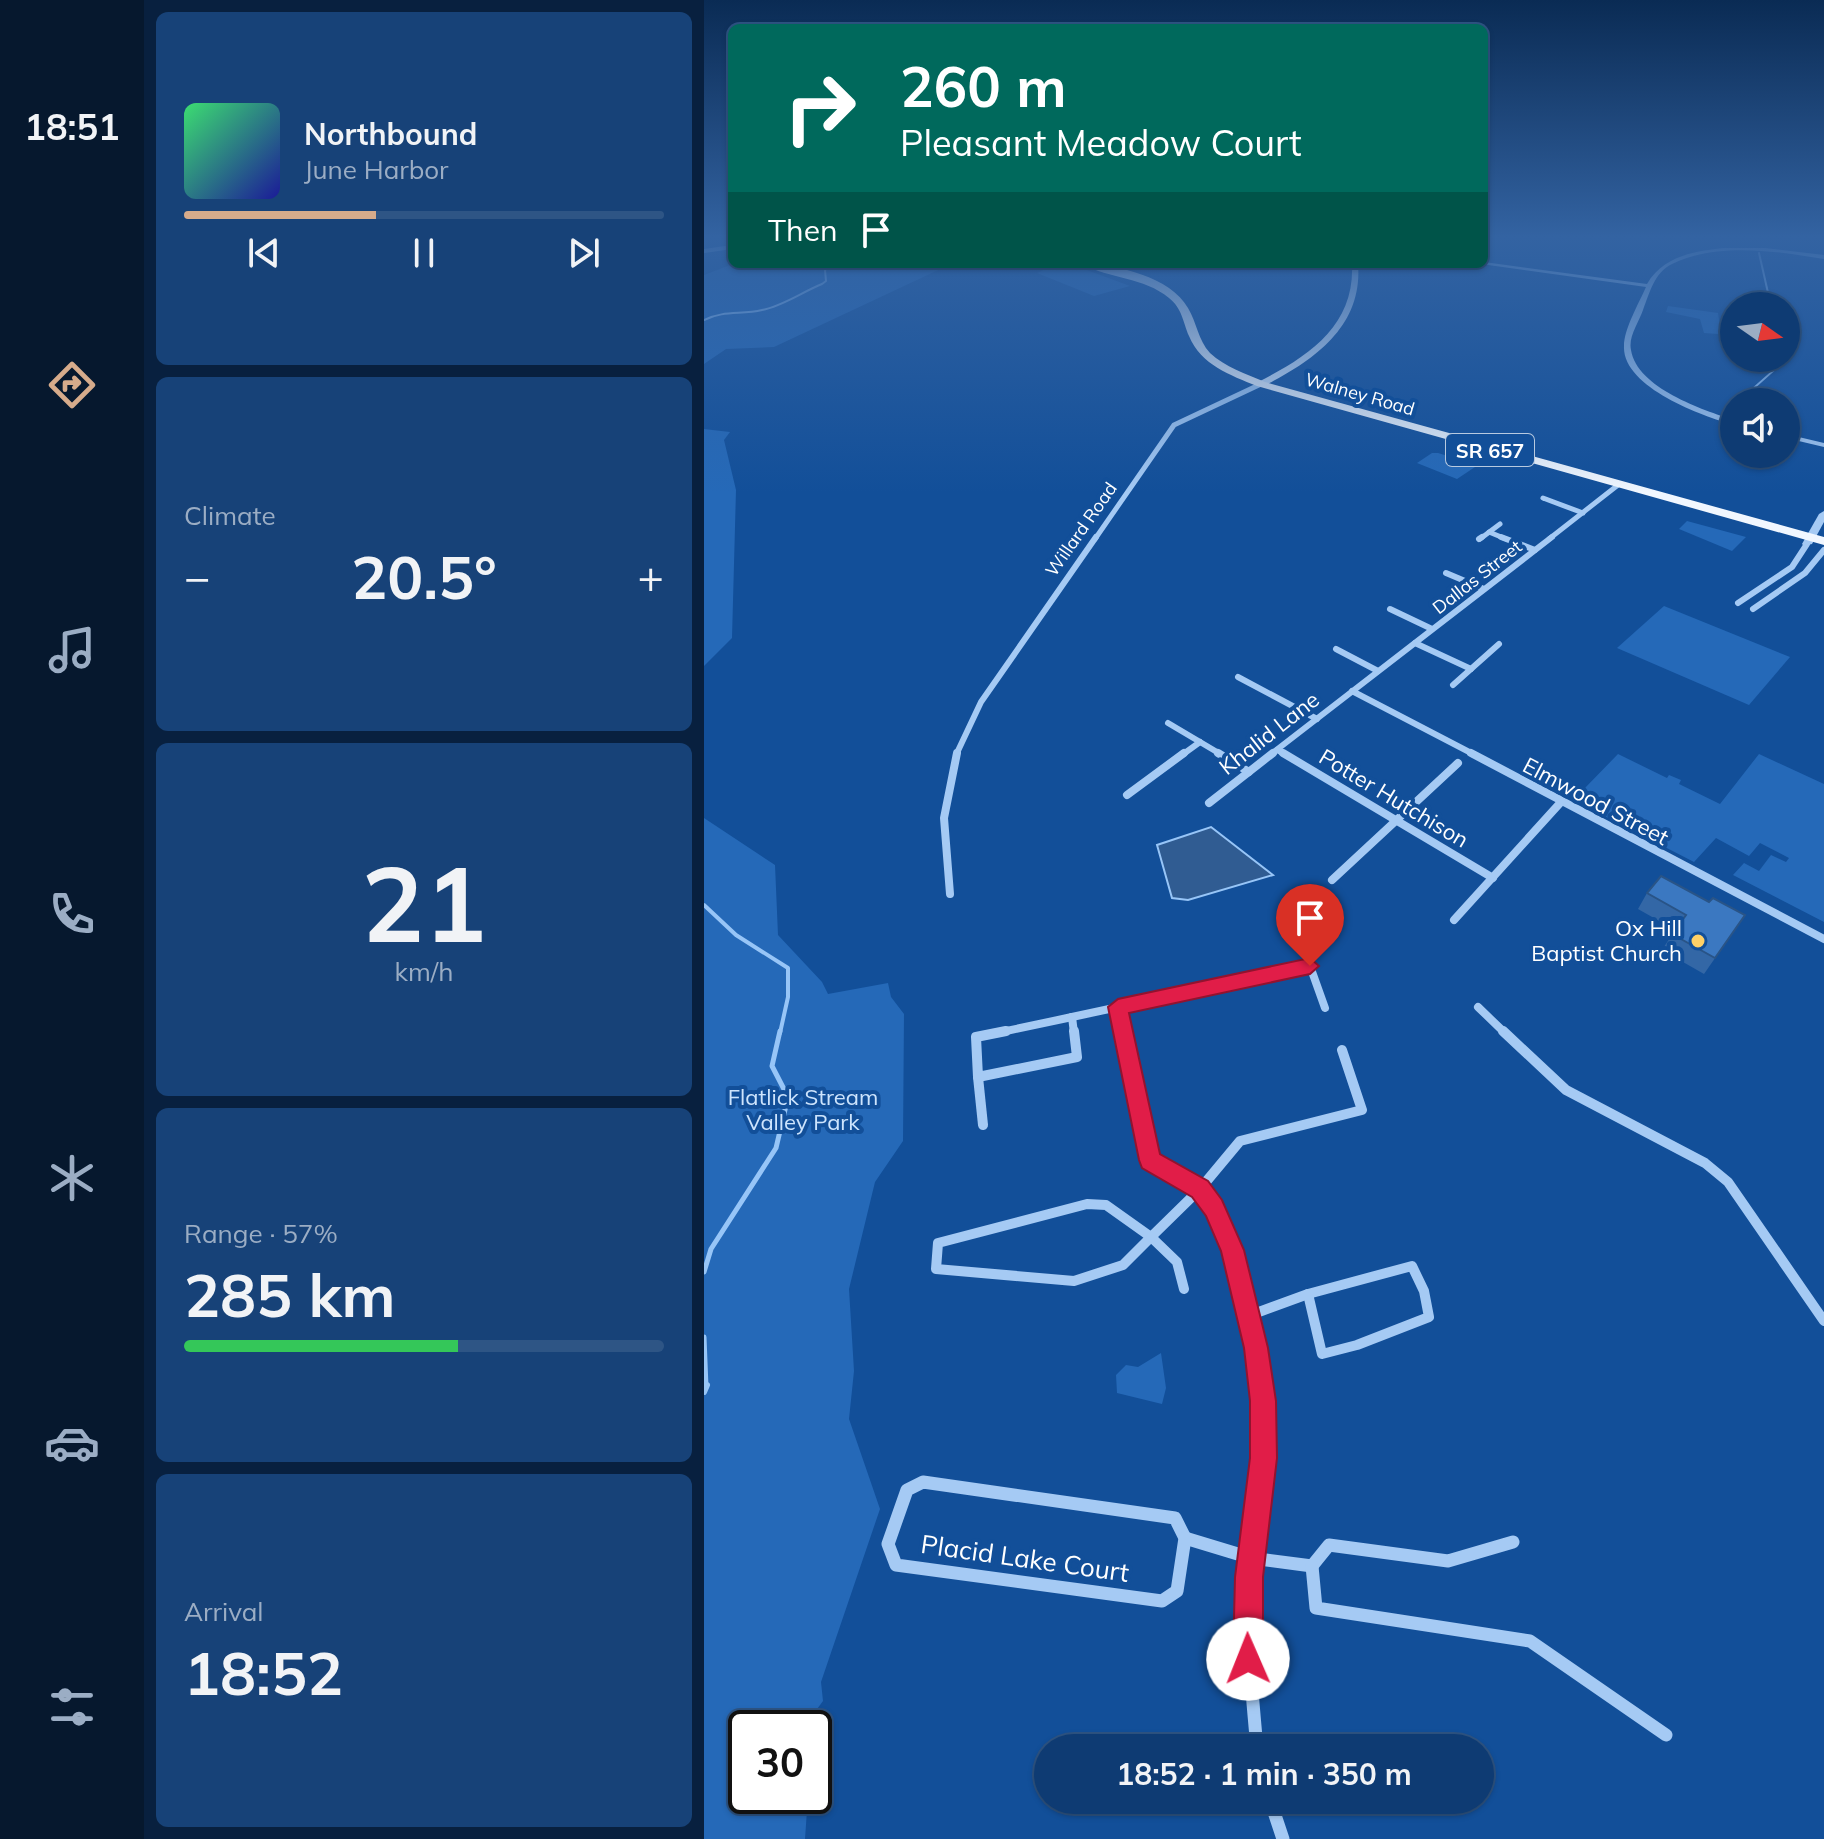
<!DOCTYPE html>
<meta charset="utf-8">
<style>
:root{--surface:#0e3b73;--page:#174278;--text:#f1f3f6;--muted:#9badc4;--line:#2e5585;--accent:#d6ab8b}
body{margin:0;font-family:Mulish,sans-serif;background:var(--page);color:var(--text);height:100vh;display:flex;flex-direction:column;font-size:30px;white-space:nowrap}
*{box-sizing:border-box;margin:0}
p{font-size:26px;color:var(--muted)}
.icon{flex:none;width:44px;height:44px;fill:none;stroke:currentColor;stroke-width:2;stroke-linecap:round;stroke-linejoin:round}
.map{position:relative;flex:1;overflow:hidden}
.side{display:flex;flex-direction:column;gap:12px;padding:12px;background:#08203f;width:560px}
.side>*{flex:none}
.banner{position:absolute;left:24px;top:24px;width:760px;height:244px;border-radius:12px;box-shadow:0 2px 6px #0004,0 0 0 2px var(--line);background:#00695c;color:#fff;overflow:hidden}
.needle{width:52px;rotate:104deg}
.controls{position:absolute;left:1016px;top:292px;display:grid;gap:16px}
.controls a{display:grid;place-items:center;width:80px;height:80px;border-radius:50%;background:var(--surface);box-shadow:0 2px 6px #0004,0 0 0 2px var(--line);font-size:40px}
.speed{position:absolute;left:24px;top:1710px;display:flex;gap:16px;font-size:40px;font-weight:700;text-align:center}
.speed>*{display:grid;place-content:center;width:104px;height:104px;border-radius:50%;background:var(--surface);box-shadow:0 2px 6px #0004,0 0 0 2px var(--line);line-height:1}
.speed .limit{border:4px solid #111;border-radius:12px;background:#fff;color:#111}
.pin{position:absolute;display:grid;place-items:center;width:68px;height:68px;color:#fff;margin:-82px -34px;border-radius:50% 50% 50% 0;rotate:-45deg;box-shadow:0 0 8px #0007}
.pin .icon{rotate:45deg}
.me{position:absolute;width:88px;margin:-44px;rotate:359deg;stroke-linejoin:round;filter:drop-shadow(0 0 6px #0008)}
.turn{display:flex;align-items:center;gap:28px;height:168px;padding:0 40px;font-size:36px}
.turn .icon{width:104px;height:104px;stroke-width:2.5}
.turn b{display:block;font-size:56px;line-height:68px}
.then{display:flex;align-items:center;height:76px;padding:0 40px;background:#0003;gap:16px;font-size:30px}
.big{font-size:60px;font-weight:700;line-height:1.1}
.side .card{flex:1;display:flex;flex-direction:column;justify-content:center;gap:12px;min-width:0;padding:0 28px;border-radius:12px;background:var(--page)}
.side .dial{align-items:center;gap:0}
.dial b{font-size:104px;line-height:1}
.song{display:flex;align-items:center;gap:24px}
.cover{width:96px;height:96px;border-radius:12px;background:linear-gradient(135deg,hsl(140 70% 55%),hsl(240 70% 35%))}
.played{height:8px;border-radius:4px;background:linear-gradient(90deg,var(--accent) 40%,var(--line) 40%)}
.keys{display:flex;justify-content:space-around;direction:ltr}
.heat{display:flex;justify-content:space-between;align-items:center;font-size:44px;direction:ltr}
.charge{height:12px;border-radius:6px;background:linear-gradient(90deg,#34c759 57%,var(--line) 0)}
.trip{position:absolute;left:330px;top:1734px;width:460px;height:80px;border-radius:40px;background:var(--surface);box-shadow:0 2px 6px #0004,0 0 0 2px var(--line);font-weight:700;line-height:80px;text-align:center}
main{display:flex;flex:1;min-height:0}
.tab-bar{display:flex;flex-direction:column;width:144px;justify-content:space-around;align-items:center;background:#06182e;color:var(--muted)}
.tab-bar .icon{width:56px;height:56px}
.tab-bar .active{color:var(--accent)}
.tab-bar b{font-size:36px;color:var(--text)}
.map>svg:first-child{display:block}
.green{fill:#2569b8}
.water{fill:#305c92;stroke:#97c5f7;stroke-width:2}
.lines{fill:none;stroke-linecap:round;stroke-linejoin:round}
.stream-far3{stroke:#97c5f7;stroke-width:2}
.stream-far2{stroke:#97c5f7;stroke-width:4}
.stream-far1{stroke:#97c5f7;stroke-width:5}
.stream{stroke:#97c5f7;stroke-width:6}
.minor-far5{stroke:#a5caf4;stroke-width:4}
.minor-far4{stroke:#a5caf4;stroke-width:5}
.minor-far3{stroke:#a5caf4;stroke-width:6}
.minor-far2{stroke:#a5caf4;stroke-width:8}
.minor-far1{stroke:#a5caf4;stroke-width:10}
.minor{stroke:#a5caf4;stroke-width:13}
.tertiary{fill:#a5caf4;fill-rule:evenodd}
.secondary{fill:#d4e7fd;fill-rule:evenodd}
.primary{fill:#f1f7ff;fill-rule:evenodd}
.wall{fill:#3367a6}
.building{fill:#3b78c1;stroke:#295487;stroke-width:2}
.route{fill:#e11d48;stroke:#92132f;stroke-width:2}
.poi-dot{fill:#ffd167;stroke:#124f99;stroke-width:3}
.labels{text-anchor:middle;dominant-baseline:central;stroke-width:8;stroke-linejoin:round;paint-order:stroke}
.far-street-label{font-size:18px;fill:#fff;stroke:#124f99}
.shield{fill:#124f99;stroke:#b8cae0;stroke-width:2}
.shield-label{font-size:20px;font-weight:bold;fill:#fff}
.street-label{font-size:22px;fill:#fff;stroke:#124f99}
.poi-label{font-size:22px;fill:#fff;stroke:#124f99;text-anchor:end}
.park-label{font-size:22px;fill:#cde4fd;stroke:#124f99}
.near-street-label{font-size:26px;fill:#fff;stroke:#124f99}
</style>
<main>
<nav class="tab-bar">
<b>18:51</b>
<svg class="icon active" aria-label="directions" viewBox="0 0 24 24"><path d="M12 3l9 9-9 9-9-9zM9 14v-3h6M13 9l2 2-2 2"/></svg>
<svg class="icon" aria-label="music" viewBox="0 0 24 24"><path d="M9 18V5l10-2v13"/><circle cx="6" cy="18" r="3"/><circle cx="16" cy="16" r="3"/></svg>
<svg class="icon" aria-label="phone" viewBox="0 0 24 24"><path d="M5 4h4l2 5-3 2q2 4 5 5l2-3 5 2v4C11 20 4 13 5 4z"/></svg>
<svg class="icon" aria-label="climate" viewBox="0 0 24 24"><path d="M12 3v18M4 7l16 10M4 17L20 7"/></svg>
<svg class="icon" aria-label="car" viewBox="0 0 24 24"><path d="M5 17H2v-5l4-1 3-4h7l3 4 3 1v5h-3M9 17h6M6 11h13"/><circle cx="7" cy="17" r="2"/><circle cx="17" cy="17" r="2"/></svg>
<svg class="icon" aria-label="filters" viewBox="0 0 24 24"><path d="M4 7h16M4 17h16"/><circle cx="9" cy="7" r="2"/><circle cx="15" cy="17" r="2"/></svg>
</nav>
<section class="side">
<div class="card">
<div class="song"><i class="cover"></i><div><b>Northbound</b><p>June Harbor</p></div></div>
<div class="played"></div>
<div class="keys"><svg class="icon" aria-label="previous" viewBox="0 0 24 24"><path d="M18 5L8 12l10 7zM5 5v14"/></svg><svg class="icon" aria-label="pause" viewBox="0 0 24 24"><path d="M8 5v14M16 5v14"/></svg><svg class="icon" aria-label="next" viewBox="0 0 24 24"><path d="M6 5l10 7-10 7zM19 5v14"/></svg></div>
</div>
<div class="card"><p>Climate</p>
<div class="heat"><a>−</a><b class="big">20.5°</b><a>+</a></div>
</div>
<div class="card dial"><b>21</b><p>km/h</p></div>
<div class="card"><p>Range · 57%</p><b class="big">285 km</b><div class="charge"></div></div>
<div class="card"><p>Arrival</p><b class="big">18:52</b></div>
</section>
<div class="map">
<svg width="1120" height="1839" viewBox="0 0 1120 1839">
<rect width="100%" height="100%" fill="#124f99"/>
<g class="green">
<polygon points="29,264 247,264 70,347 22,349 0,364 0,275"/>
<polygon points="353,264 372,266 426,286 390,296 333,273"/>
<polygon points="964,306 1014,313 1016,326 1027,331 1028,335 1000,333 996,319 962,312"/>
<polygon points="0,429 26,432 20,440 32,490 28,638 0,666"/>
<polygon points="728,453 734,453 774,465 753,479 713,463"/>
<polygon points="983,521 1042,537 1028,551 975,529"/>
<polygon points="960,606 1086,657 1045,705 913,648"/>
<polygon points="914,754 963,778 965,775 977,780 975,784 1016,804 1055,754 1120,784 1120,922 1029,875 1040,863 1055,871 1067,855 1082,862 1085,858 1056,843 1045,856 1012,838 990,862 885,808 878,799 879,790"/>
<polygon points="0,818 71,865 74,935 118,982 124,994 184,983 187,997 200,1014 199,1141 171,1182 145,1289 150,1371 145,1419 176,1509 117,1682 119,1701 99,1728 42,1728 42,1796 104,1796 101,1839 0,1839"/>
<polygon points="457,1353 462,1388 458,1404 413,1393 412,1375 422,1365 434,1367"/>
</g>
<polygon class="water" points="507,827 569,875 484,900 468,898 453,845"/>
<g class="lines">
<g class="stream-far3">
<polyline points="1055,253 1067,306"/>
<path d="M0 320C20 310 37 315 58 310 79 306 98 292 118 284L122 281 121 270 131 264"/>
<polyline points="1034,402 1078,363 1078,358"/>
<polyline points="1026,410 1030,406"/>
</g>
<polyline class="stream-far2" points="0,905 32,935 84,968 84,997 76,1033"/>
<g class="stream-far1">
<polyline points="0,1272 7,1249 72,1148 84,1097 68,1066 76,1031"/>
<polyline points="0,1337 2,1387"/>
</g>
<polyline class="stream" points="0,1392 3,1385"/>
<polyline class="minor-far5" points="0,251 21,248"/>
<g class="minor-far4">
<polyline points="839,498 879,513"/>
<polyline points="785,532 802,539"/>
<polyline points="391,539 470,425 557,384"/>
<polyline points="776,539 796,524"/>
<polyline points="845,539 914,485"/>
</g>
<g class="minor-far3">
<polyline points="797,537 831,550"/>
<polyline points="775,539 778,537"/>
<polyline points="742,573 780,589"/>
<polyline points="1034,603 1088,567 1103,544"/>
<polyline points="686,609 728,629"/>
<polyline points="1049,609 1101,573 1120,550"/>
<polyline points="711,643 767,669"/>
<polyline points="632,649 674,671"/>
<polyline points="534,677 613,719"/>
<polyline points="749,685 795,644"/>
<polyline points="648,691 771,755"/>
<polyline points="464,723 518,755"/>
<polyline points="573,750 582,755"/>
<polyline points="252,755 277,702 392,537"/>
<polyline points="478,755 496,742"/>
<polyline points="566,755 848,537"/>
</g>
<g class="minor-far2">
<polyline points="514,753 545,772"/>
<polyline points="579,753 789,878"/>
<polyline points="767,753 1120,939"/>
<polyline points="423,795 480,753"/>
<polyline points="505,803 569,753"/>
<polyline points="628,880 754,763"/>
<polyline points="246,894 240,818 253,753"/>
<polyline points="750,920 857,802"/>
<polyline points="414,1007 419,1033"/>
<polyline points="774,1007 801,1033"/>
<polyline points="368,1017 370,1033"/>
<polyline points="368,1017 606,966 621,1008"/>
<polyline points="293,1033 368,1017"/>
</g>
<g class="minor-far1">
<polyline points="302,1031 272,1037 274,1077 373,1057 370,1031"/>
<path d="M419 1031 446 1160C462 1169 480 1177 494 1188 532 1218 551 1340 557 1387"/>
<polyline points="799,1031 862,1090 1001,1163 1024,1182 1120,1321"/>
<polyline points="274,1077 279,1125"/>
<polygon points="383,1204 402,1205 447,1237 419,1265 370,1281 232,1269 234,1243"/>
<polyline points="447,1237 473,1262 480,1289"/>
<polyline points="447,1237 496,1189 536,1141 658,1110 638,1050"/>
<polygon points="708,1266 720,1291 725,1317 653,1345 618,1354 604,1294"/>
<polyline points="544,1316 604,1294"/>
</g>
<g class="minor">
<polygon points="219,1482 471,1518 481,1538 473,1591 458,1601 192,1565 184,1544 203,1490"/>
<polyline points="481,1538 547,1558 608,1566 625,1545 744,1561 809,1542"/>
<polyline points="608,1566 612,1608 826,1641 962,1735"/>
<path d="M553 1748C547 1684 541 1621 547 1557 553 1499 565 1444 557 1385"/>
<polyline points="566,1800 579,1839"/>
</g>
<g class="tertiary">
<path d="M1020 248H1061L1120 255V259C1071 251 1014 242 968 264 950 273 946 292 939 310 935 322 924 337 927 350 933 388 999 410 1030 420V425C998 416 918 387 920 346 920 329 935 303 942 287L777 264 780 262 943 284C959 256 991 251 1020 248Z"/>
<polygon points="1082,434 1120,443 1120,447 1082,438"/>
<polygon points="1120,511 1120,522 1108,544 1100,546 1098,544 1115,514"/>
</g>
<g class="secondary">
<polygon points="0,235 5,235 0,238"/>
<path d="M648 264H654C659 326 611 360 560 386H554V382C604 357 651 326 648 264Z"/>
</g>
<path class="primary" d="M379 264C412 264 467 277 484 308 493 323 494 340 506 353 521 367 542 374 561 382L1120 537V545L553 386C526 375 497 365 485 336 479 322 478 308 465 298 440 277 405 279 379 264Z"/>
</g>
<polygon class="wall" points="943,893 1005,902 1041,915 1000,974 958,950 971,930 934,909"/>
<polygon class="building" points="957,876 1005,902 1009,898 1041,915 1011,958 968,934 982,915 943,893"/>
<linearGradient id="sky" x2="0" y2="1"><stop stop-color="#0a2b54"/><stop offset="0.48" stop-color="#3363a2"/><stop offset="1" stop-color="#3363a2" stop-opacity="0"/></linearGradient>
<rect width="1120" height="493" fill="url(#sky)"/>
<polygon class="route" points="606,958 615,966 606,974 425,1013 456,1154 504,1181 518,1200 540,1250 564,1348 572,1401 573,1458 559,1577 559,1659 554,1670 544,1674 533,1670 529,1659 531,1577 546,1458 546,1401 540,1348 517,1251 502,1216 488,1197 438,1168 435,1160 404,1007 414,999"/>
<circle class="poi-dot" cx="994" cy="941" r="8"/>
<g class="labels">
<g class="far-street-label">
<text transform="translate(656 394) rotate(16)">Walney Road</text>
<text transform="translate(377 529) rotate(-55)">Willard Road</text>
<text transform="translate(773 577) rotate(-38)">Dallas Street</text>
</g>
<rect class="shield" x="742" y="434" width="88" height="32" rx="6"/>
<g class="shield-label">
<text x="786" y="450">SR 657</text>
</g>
<g class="street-label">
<text transform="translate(565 733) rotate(-38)">Khalid Lane</text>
<text transform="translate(690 798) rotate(31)">Potter Hutchison</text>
<text transform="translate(892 801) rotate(28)">Elmwood Street</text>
</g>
<g class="poi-label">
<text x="978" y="928">Ox Hill<tspan x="978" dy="25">Baptist Church</tspan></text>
</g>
<g class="park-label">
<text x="99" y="1097">Flatlick Stream<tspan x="99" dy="25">Valley Park</tspan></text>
</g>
<g class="near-street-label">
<text transform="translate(321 1558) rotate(8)">Placid Lake Court</text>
</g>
</g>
</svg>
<div class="controls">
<a><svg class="needle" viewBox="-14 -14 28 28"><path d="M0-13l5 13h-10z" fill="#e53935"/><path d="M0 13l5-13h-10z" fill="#9badc4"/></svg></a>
<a><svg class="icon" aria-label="sound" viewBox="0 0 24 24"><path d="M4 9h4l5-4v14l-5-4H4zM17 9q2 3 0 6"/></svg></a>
</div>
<div class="speed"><div class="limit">30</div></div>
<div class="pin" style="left:606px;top:966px;background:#d93025"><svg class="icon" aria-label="arrive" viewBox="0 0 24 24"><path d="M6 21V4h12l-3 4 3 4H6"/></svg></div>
<svg class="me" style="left:544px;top:1659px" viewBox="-20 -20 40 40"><circle r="19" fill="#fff"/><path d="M0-13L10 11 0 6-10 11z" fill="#e11d48"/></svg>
<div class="trip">18:52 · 1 min · 350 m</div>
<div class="banner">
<div class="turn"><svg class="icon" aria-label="right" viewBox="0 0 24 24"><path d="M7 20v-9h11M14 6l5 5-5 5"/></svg><div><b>260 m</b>Pleasant Meadow Court</div></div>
<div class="then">Then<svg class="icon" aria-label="arrive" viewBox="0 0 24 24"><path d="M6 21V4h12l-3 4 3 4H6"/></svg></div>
</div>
</div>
</main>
